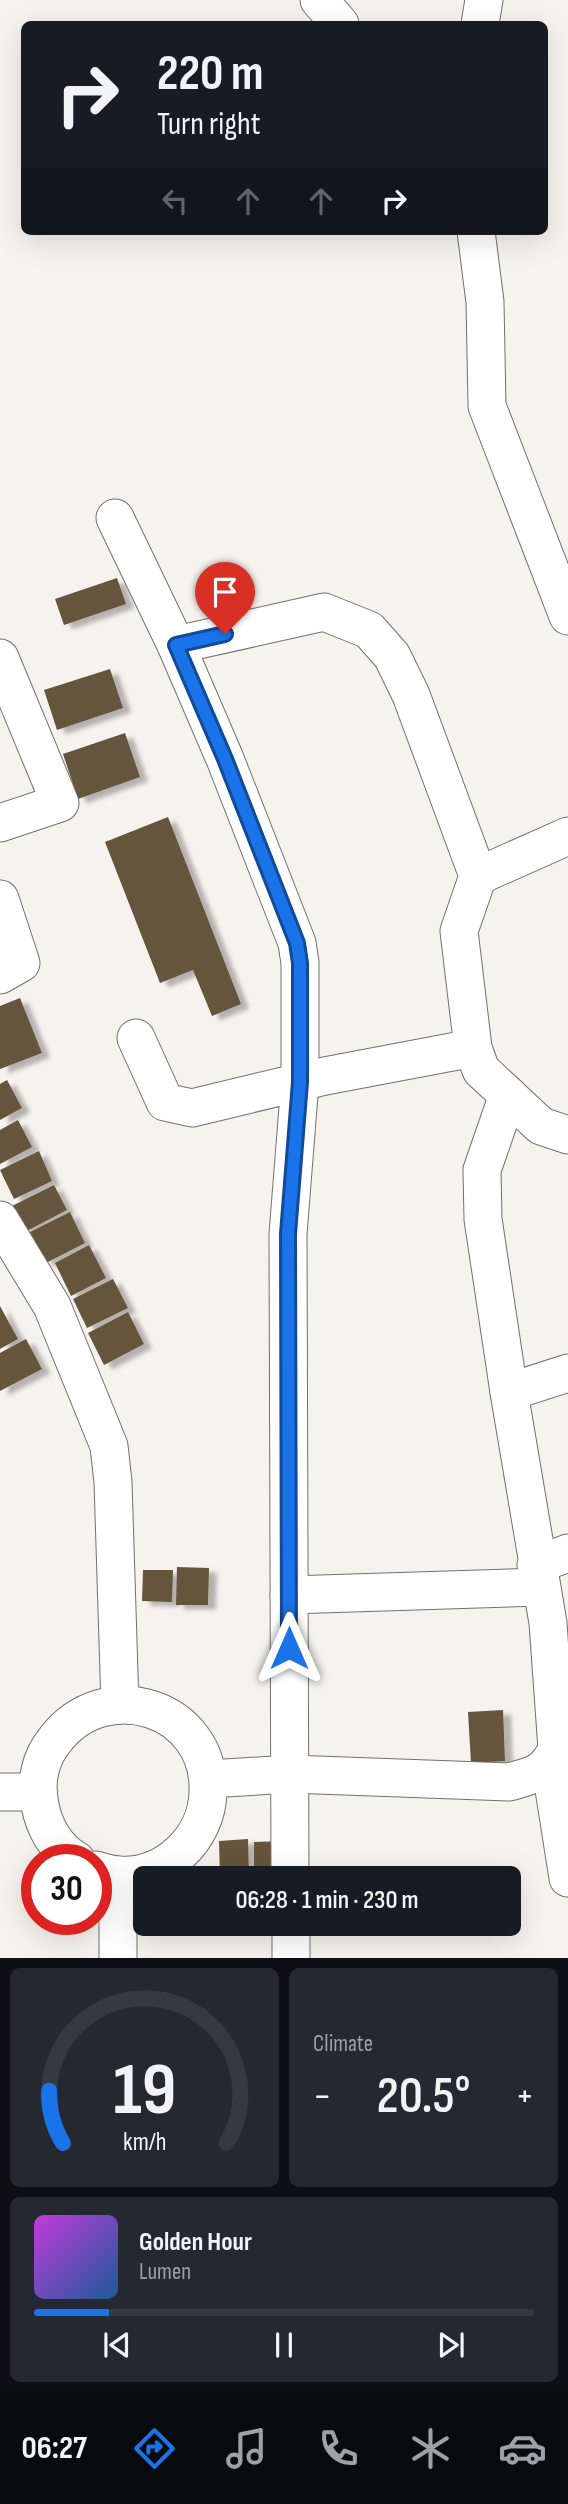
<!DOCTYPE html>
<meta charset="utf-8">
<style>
:root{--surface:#171b24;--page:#242831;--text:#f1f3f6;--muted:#9ea1a6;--line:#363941;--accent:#1a73e8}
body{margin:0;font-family:"Sofia Sans Condensed",sans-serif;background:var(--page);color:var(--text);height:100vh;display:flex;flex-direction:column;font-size:26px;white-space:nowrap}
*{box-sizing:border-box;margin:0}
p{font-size:23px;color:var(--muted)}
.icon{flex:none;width:38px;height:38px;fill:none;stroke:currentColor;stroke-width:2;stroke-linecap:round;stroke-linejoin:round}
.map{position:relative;height:1958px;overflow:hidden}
.side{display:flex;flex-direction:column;gap:10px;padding:10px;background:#0d0f14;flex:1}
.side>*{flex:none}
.banner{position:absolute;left:21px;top:21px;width:527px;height:214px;border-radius:10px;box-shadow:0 7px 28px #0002;background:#171b24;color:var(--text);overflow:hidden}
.speed{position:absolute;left:21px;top:1844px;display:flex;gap:14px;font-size:35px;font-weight:700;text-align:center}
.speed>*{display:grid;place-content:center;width:91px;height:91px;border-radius:50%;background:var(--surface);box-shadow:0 7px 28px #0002;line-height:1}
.speed .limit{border:10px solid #d22;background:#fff;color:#111}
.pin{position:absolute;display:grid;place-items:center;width:60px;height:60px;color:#fff;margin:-72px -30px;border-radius:50% 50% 50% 0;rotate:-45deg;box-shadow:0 0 7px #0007}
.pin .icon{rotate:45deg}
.me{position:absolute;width:77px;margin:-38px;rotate:0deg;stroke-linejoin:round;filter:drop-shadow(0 0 5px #0008)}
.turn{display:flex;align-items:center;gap:24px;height:147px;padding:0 21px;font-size:32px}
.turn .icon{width:91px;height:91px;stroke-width:2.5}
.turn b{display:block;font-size:49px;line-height:60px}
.lanes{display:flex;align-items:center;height:66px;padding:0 21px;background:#0003;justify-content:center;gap:35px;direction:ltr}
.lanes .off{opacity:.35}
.big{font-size:52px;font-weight:600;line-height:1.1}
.side .tile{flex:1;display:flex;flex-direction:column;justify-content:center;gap:10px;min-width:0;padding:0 24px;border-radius:10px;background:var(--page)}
.side .dial{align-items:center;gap:0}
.dial svg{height:182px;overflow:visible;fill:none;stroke:var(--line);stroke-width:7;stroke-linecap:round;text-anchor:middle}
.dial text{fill:var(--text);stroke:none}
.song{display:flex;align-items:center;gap:21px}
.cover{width:84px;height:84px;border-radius:10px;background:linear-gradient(135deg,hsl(290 70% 55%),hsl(210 70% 35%))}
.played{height:7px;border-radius:4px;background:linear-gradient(90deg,var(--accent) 15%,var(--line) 15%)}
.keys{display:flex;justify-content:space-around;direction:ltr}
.heat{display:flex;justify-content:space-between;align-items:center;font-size:38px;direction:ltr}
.side .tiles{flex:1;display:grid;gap:10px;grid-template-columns:1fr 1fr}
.tile:last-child{grid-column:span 2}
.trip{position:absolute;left:133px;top:1866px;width:388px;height:70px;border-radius:10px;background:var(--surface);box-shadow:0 7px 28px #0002;font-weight:600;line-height:70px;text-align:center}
.tab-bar{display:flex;height:112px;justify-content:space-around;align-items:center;background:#090b0e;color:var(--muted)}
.tab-bar .icon{width:49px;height:49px}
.tab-bar .current{color:var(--accent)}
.tab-bar b{font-size:32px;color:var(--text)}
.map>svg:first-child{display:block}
.building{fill:#66543e;filter:url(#shadow)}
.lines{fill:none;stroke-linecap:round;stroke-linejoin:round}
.minor-casing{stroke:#73706c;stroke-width:39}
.minor{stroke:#fff;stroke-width:37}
.route-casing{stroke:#114b97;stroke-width:18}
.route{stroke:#1a73e8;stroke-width:12}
</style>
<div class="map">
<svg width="568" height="1958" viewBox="0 0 568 1958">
<defs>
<filter id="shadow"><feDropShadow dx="8" dy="4.5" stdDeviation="2" flood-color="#0004"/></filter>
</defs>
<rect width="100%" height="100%" fill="#f6f2ee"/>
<g class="building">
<polygon points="117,578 126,604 64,625 55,599"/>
<polygon points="110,669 123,708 57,730 44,690"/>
<polygon points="125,733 140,777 78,799 63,754"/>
<polygon points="168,817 241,1004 212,1016 193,970 160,983 105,842"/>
<polygon points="20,998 42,1053 0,1069 0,1006"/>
<polygon points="7,1080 22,1108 0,1120 0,1084"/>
<polygon points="18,1120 32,1147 0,1164 0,1130"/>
<polygon points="39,1151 52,1181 14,1199 0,1170"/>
<polygon points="54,1185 67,1210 25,1232 12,1206"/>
<polygon points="70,1212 85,1243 46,1263 30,1232"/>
<polygon points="89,1245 106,1278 71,1296 55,1263"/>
<polygon points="113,1279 128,1308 87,1328 73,1299"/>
<polygon points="0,1306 18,1339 0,1349"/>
<polygon points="128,1312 144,1344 104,1365 88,1333"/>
<polygon points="26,1339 42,1369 0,1391 0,1353"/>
<polygon points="177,1567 209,1568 208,1605 176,1605"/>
<polygon points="143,1570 173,1570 172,1602 142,1601"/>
<polygon points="503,1710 505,1761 471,1763 468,1712"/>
<polygon points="248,1839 249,1878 220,1878 219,1841"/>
<polygon points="285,1841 284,1878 254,1878 254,1842"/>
</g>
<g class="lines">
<g class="minor-casing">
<g id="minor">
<polyline points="319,0 340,24"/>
<polyline points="480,24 484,0"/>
<polyline points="476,231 485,302 487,406 568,616"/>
<polyline points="115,518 176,645 324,612 369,630 392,656 411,695 478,876 459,931 473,1048 481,1070 541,1126 568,1135"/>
<polyline points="176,645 225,759 297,943 300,963 300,1082 288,1234 290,1878"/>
<polyline points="0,658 60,803 0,823"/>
<polyline points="478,876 568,836"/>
<polyline points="0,899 21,963 0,975"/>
<polyline points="136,1038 165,1102 192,1108 325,1076 473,1048"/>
<polyline points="508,1095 482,1170 483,1219 509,1392"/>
<polyline points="0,1220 52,1306 109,1446 113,1482 120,1705"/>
<polyline points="536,1565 568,1553"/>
<polyline points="289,1595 541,1587"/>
<polyline points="550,1764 568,1878"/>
<path d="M209 1779 290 1774 509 1782C534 1775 545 1774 557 1749L548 1623 509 1392 568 1373"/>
<polyline points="0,1792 38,1792"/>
<path d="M76 1860C56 1849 44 1827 40 1805 35 1782 40 1758 55 1740 105 1674 211 1707 208 1792 207 1839 165 1879 117 1875 110 1874 103 1872 96 1870"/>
<polyline points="118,1875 118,1958"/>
<polyline points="291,1923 291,1958"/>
</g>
</g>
<use href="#minor" class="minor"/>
</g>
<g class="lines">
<g class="route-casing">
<polyline id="route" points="225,634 176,645 225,759 297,943 300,963 300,1082 288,1234 289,1648"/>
</g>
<use href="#route" class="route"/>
</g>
</svg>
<div class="speed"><div class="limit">30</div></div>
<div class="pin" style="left:225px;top:634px;background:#d93025"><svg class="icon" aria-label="arrive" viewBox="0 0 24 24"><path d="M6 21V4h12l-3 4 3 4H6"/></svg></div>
<svg class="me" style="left:289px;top:1648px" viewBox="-20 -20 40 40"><path d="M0-17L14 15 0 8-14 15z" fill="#1a73e8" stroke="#fff" stroke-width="4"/></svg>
<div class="trip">06:28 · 1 min · 230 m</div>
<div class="banner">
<div class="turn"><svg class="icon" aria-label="right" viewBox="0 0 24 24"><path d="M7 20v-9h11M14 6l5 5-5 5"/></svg><div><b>220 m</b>Turn right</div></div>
<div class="lanes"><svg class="icon off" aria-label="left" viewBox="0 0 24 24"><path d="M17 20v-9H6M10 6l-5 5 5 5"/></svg><svg class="icon off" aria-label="ahead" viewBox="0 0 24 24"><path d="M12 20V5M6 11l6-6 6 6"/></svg><svg class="icon off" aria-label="ahead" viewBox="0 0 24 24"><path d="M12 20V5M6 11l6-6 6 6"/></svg><svg class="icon" aria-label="right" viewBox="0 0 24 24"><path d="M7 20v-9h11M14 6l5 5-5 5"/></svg></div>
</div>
</div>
<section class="side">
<div class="tiles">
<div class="tile dial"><svg viewBox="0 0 100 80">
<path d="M14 69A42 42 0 1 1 86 69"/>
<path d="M14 69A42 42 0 0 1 8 46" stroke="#1a73e8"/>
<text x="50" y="56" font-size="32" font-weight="700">19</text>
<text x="50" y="72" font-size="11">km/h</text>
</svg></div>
<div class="tile"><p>Climate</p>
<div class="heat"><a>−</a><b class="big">20.5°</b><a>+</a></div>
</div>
<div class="tile">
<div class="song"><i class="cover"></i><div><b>Golden Hour</b><p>Lumen</p></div></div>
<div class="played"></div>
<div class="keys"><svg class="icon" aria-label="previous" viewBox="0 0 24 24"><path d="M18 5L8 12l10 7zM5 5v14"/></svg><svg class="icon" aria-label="pause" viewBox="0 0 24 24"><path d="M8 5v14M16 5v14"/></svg><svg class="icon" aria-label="next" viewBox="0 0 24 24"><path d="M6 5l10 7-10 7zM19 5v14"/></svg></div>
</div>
</div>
</section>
<nav class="tab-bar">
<b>06:27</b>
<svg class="icon current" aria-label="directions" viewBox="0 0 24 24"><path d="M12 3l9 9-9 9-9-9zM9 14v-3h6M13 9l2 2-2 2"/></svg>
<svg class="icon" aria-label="music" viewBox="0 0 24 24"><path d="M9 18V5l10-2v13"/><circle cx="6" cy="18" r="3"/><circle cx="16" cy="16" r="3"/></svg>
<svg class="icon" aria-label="phone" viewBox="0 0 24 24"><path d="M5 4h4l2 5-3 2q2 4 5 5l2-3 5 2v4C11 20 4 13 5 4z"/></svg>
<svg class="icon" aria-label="climate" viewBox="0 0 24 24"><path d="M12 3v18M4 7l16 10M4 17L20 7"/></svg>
<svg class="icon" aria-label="car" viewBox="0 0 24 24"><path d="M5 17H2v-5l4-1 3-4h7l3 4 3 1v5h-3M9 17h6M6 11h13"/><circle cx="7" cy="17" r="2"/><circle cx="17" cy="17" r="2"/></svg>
</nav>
